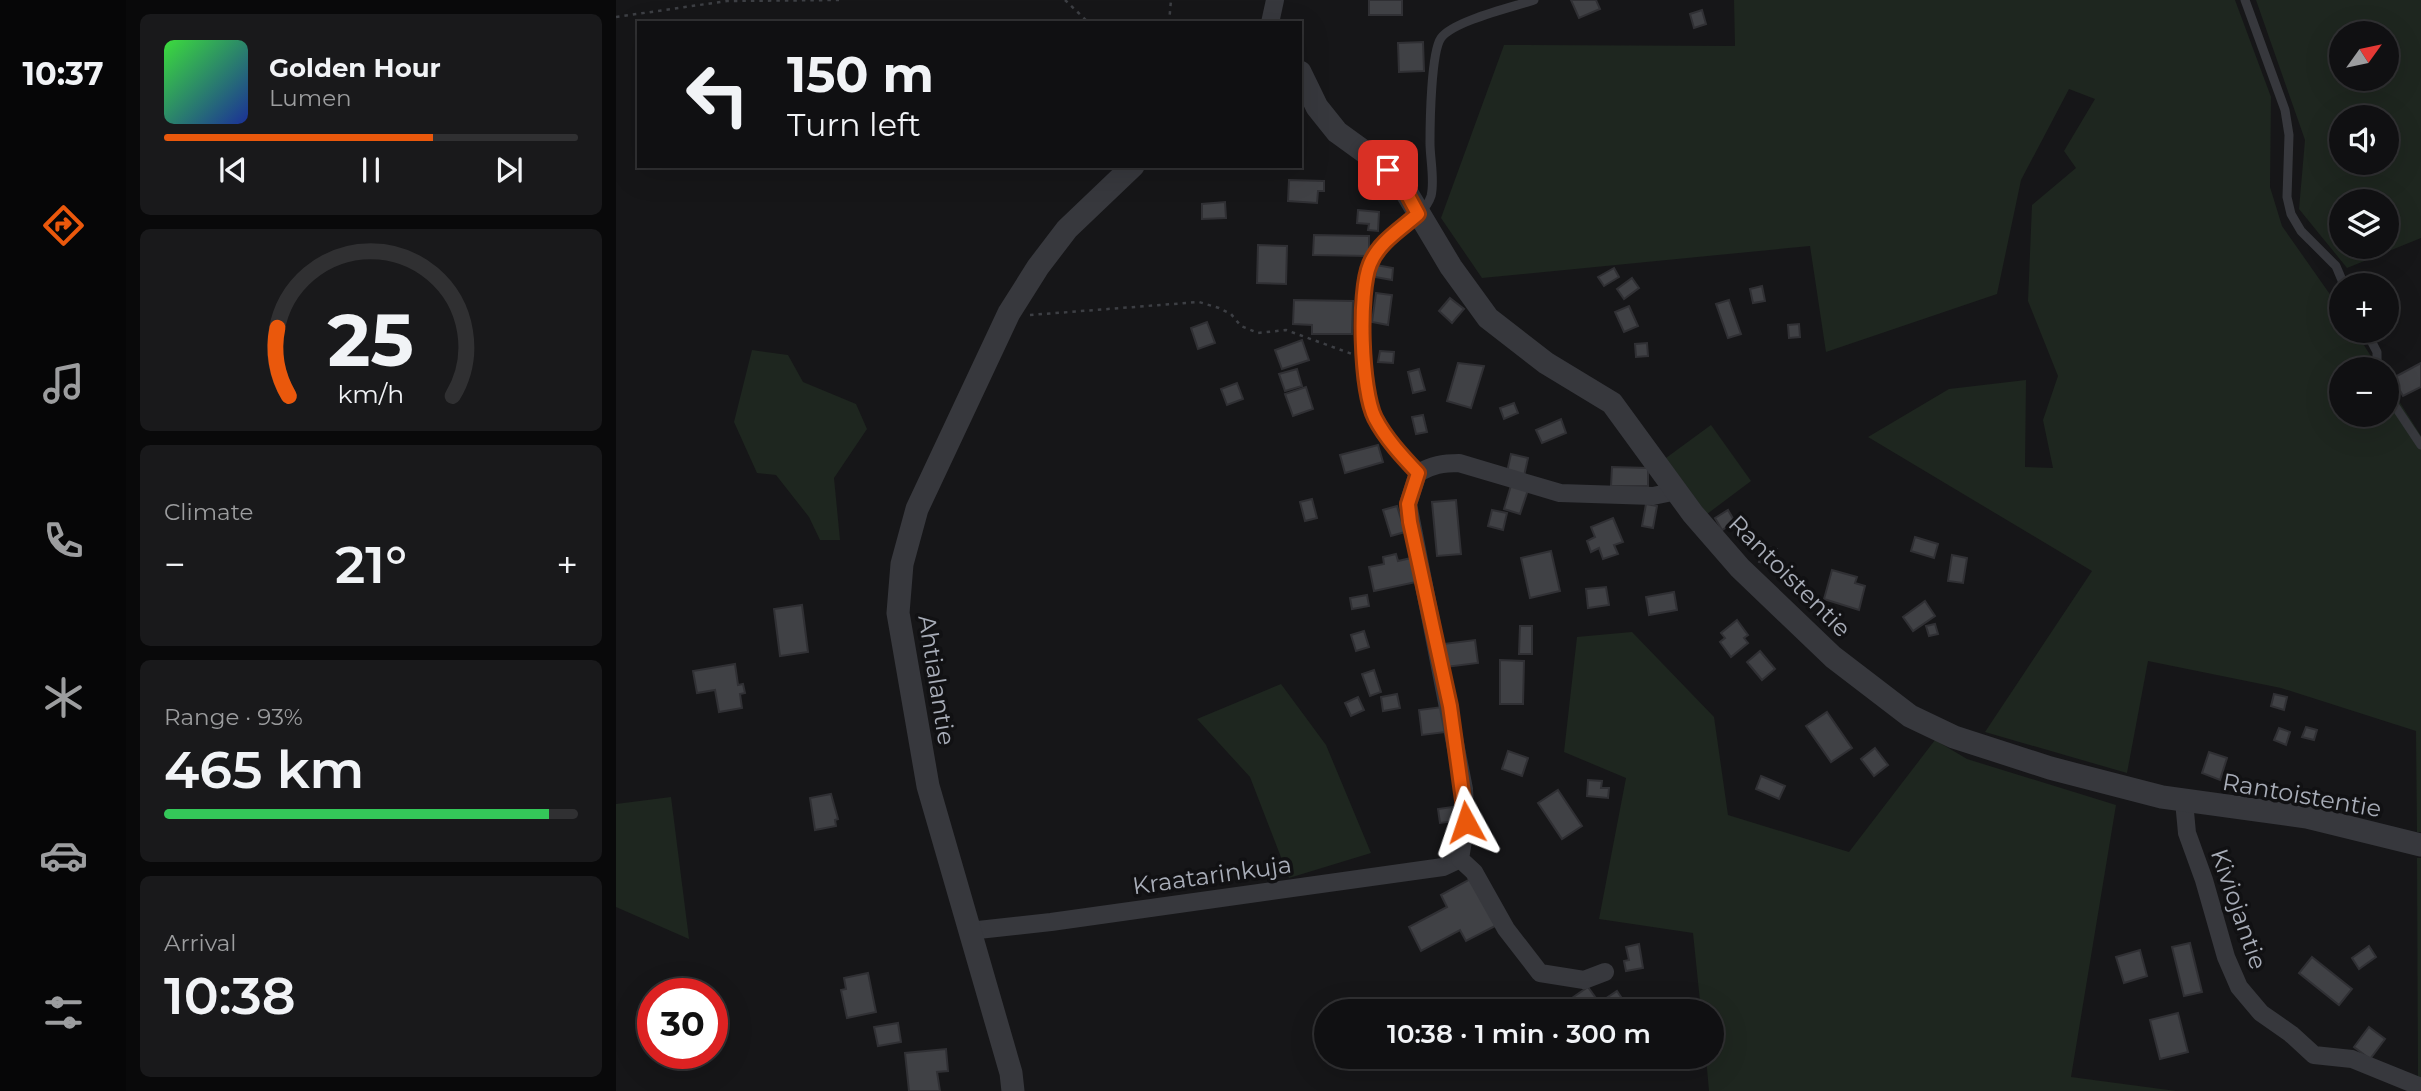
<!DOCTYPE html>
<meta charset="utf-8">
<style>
:root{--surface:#101012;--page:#19191b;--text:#f1f3f6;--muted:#9c9d9f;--line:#303032;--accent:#ea580c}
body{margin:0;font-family:Montserrat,sans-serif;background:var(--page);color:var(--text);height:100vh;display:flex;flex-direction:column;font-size:26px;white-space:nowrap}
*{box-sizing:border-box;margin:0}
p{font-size:23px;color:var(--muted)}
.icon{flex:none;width:38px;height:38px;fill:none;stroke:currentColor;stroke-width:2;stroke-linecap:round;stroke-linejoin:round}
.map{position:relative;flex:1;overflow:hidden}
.panel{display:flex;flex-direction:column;gap:14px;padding:14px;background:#09090a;width:490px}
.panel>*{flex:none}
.banner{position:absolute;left:21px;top:21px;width:665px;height:147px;border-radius:0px;box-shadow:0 7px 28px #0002,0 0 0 2px var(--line);background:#101012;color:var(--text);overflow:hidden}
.needle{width:46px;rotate:57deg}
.buttons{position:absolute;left:1713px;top:21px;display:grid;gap:14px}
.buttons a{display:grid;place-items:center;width:70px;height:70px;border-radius:50%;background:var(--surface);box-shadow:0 7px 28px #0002,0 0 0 2px var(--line);font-size:35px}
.speed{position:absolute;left:21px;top:978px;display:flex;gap:14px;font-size:35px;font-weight:700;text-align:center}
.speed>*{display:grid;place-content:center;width:91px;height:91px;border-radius:50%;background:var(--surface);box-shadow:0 7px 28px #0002,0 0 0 2px var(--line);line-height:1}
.speed .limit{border:10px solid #d22;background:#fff;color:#111}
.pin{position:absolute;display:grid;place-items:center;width:60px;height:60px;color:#fff;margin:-30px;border-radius:14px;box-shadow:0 4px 10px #0006}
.me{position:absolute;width:77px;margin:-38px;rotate:355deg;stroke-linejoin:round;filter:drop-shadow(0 0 5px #0008)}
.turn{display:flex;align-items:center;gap:24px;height:147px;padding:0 35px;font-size:32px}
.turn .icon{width:91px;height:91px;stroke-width:2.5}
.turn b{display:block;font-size:49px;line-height:60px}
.big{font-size:52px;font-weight:600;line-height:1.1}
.panel .widget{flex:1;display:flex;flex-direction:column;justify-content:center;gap:10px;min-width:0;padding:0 24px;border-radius:10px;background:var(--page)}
.panel .dial{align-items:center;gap:0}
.dial svg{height:182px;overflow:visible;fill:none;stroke:var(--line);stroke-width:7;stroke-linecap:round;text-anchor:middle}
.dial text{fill:var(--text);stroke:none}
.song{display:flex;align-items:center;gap:21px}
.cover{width:84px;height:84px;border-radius:10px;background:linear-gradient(135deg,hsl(120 70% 55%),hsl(230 70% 35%))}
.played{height:7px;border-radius:4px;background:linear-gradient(90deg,var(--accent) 65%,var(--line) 65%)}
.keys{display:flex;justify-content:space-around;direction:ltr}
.heat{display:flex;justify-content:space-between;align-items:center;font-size:38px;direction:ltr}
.charge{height:10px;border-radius:5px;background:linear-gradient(90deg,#34c759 93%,var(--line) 0)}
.trip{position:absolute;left:698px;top:999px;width:410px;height:70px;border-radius:35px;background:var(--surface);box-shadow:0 7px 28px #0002,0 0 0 2px var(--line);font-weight:600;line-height:70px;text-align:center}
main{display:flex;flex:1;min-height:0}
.tab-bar{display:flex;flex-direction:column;width:126px;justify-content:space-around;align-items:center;background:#060607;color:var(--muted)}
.tab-bar .icon{width:49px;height:49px}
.tab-bar .selected{color:var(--accent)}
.tab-bar b{font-size:32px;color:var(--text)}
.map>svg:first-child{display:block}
.green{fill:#1e261f;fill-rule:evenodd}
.building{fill:#404145;stroke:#303034;stroke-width:2}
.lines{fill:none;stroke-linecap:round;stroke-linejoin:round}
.path{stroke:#3d3f44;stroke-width:2.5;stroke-dasharray:3.5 5;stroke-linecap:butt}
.service{stroke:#37383d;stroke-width:9}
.minor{stroke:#37383d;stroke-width:18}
.tertiary{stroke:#37383d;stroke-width:23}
.route-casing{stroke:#983908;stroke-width:18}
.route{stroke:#ea580c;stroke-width:12}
.labels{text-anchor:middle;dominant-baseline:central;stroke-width:7;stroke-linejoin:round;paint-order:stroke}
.street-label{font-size:24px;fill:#a8adb8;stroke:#111113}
</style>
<main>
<nav class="tab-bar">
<b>10:37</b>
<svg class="icon selected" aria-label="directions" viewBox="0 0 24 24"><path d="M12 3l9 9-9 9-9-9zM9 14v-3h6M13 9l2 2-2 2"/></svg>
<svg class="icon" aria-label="music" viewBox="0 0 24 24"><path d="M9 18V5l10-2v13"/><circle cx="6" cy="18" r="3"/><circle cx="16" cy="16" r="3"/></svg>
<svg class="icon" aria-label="phone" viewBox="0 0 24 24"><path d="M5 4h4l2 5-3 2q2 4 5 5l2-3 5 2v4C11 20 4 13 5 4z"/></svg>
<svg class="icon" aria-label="climate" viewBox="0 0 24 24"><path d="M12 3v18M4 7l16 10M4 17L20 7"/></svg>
<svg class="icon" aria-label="car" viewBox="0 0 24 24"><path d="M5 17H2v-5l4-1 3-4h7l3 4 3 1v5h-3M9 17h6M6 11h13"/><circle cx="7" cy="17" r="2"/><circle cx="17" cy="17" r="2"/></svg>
<svg class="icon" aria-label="filters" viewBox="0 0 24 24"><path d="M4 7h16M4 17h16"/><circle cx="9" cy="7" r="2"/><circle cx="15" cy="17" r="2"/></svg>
</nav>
<section class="panel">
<div class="widget">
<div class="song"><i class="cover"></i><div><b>Golden Hour</b><p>Lumen</p></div></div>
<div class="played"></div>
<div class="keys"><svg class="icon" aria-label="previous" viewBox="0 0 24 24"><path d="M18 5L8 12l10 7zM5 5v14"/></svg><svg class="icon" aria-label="pause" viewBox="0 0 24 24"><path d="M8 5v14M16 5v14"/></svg><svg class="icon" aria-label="next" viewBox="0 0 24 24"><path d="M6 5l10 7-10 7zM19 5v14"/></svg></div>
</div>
<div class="widget dial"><svg viewBox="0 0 100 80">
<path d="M14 69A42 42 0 1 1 86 69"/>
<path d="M14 69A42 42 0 0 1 9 39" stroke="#ea580c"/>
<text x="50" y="56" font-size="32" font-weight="700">25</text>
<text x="50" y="72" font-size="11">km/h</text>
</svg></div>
<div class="widget"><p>Climate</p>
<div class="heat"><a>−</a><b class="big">21°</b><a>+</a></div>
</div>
<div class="widget"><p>Range · 93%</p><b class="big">465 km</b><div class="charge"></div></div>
<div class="widget"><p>Arrival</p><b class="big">10:38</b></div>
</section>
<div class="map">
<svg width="1805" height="1091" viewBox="0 0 1805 1091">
<rect width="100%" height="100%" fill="#161618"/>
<g class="green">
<polygon points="1118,0 1619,0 1655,97 1654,187 1666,226 1725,310 1726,331 1739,331 1763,369 1726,369 1726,415 1771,415 1771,382 1805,436 1805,832 1801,832 1800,731 1665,688 1532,661 1511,773 1369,732 1476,571 1252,437 1333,389 1410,380 1409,467 1437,468 1427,420 1442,376 1412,301 1416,205 1460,168 1448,151 1479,99 1453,89 1405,180 1381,294 1210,352 1194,246 866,278 825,218 888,45 1119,46"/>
<path d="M1640 0H1805V238L1731 268 1683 209 1689 140ZM1726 33H1771V79H1726ZM1726 117H1771V163H1726ZM1726 201H1771V247H1726Z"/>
<polygon points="136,350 172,355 187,382 240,404 251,429 218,478 224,540 204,540 193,517 160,475 141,473 118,422"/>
<polygon points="1095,425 1135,481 1091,514 1050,458"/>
<polygon points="1016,632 1098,717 1112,815 1233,852 1319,740 1351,759 1500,805 1455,1077 1560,1091 1093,1091 1090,1057 1096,1057 1096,1012 1085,1011 1077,933 983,919 1010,778 948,752 961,637"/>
<polygon points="665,684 710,745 755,853 673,878 634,777 581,719"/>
<polygon points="55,797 73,939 0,907 0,804"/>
<polygon points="1801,858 1805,858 1805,1080 1802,1079"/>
</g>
<g class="building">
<rect x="753" y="0" width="33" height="15"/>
<polygon points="955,0 980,0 984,9 963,18"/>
<polygon points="1086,10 1090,24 1078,28 1074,14"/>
<polygon points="807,42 808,71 783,72 782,43"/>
<polygon points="673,180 708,181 708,191 702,191 701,203 672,201"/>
<polygon points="609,202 610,218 586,219 586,204"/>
<polygon points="742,210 763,212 762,231 752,230 753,224 741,223"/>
<polygon points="698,235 753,236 753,256 697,255"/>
<polygon points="642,245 671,246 670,284 641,283"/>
<polygon points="760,265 777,268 776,280 759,277"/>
<polygon points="998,268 1003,277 988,286 982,277"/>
<polygon points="1016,278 1023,288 1008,299 1001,289"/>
<polygon points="1146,286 1149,301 1137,303 1134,289"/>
<polygon points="760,293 776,295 772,325 756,322"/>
<polygon points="834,298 848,309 836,323 823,311"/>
<polygon points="678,300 737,301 736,334 696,334 696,325 677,324"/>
<polygon points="1113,300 1125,334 1112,338 1100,304"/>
<polygon points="1013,306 1022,326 1008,332 999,312"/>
<polygon points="591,322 599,343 582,349 575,328"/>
<polygon points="1183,324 1184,337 1173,338 1172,325"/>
<polygon points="686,340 693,360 666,369 659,350"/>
<polygon points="1031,343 1032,356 1020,357 1019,344"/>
<polygon points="764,351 778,352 777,363 762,362"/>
<polygon points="842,363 868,366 855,408 831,401"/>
<polygon points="1805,363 1805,387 1787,396 1777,378"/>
<polygon points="681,369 686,386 669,391 663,374"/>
<polygon points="803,369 809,390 797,393 792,372"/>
<polygon points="621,383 627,399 611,405 605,389"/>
<polygon points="690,387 697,409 677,416 669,394"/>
<polygon points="898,403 902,413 888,419 884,408"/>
<polygon points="807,415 811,432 800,434 796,417"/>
<polygon points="945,419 950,433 926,443 920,430"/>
<polygon points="762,445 767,462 729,473 724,455"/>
<polygon points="895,454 912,458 908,476 891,472"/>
<polygon points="996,467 1032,468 1032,486 995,486"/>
<polygon points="896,482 913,487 904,514 888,509"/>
<polygon points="696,499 701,518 689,521 684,502"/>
<polygon points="840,500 845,554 821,556 816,502"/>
<polygon points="1030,504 1041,506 1037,528 1026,526"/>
<polygon points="781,506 789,532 775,536 767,510"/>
<polygon points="876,510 891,513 887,530 872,526"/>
<polygon points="1112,510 1119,522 1106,530 1099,518"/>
<polygon points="997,518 1007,542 998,545 1002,554 987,559 983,548 975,552 971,541 979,537 975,527"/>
<polygon points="1299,537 1322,544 1318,558 1295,551"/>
<polygon points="1147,546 1161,549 1158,565 1143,562"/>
<polygon points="935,551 944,591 914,598 905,558"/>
<polygon points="780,554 782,561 795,558 800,582 758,591 753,567 768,564 767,557"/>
<polygon points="1336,555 1351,558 1347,583 1332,581"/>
<polygon points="1216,570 1241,577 1239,583 1249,586 1243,610 1208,599"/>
<polygon points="990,587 993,605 972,608 970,589"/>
<polygon points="1058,592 1061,610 1033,615 1030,597"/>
<polygon points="751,595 753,606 736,609 734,598"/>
<polygon points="1309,601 1319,616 1297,631 1287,617"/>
<polygon points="186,605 192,652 164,656 158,609"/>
<polygon points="1121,620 1132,635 1128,638 1132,643 1115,657 1104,642 1109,638 1105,633"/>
<polygon points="1319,624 1322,634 1313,636 1310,626"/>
<polygon points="904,626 916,626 916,654 903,654"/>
<polygon points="748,631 753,647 740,651 735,635"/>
<polygon points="859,640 862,663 830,667 827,644"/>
<polygon points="1144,651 1159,669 1146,680 1131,662"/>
<polygon points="884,660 908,661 907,704 884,704"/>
<polygon points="119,664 122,685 127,684 129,693 124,694 126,708 103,712 99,690 81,693 77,671"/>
<polygon points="758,670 765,692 754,696 746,674"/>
<polygon points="781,694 784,708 767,711 765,697"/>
<polygon points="1658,694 1671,697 1668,710 1655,706"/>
<polygon points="742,697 748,710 735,716 729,703"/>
<polygon points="826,707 830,732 806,735 803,710"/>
<polygon points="1211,712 1236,748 1215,762 1190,726"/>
<polygon points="1690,727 1701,730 1698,740 1686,737"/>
<polygon points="1663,728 1674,732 1670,745 1658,740"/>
<polygon points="1259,748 1272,765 1258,776 1245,759"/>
<polygon points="892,751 912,758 906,776 886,769"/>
<polygon points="1593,752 1611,758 1604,780 1586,773"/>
<polygon points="1145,776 1169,786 1163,799 1140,789"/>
<polygon points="972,780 986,781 985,788 993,788 992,798 971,796"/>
<polygon points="942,790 966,826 946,839 922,803"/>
<polygon points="215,794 222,819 219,820 220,826 199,830 194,798"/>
<polygon points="836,807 839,821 824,823 822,809"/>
<polygon points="856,878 881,925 850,941 844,930 805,951 793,927 831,907 825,895"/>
<polygon points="1574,943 1586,992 1568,996 1556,947"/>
<polygon points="1023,944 1027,968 1010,971 1008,961 1013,960 1010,947"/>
<polygon points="1753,946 1760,957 1743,969 1736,958"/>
<polygon points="1524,950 1531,976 1508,983 1500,957"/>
<polygon points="1696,957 1736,989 1723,1005 1683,973"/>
<polygon points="252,973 260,1012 231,1018 225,990 230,989 228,978"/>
<polygon points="972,987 982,1001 965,1012 956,998"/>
<polygon points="1001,991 1015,1012 993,1012 986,1001"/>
<polygon points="1562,1013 1572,1052 1544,1059 1534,1020"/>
<polygon points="282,1023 285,1042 262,1046 258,1027"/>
<polygon points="1753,1027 1769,1039 1754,1059 1738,1047"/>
<polygon points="330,1049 332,1071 321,1072 324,1091 293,1091 289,1053"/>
</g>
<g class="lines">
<g class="path">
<polyline points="449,0 473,23"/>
<polyline points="0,17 111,1 223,0"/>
<polyline points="553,23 555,0"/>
<polyline points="414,315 583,302 603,308 615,314 625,326 642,333 670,330 736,354"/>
</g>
<g class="service">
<polyline points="1629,0 1669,110 1673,135 1671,197 1675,214 1685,231 1720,266 1728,285"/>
<polyline points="1750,331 1761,352 1761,369"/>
<polyline points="1771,394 1805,445"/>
<path d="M802 473C786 456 765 437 757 414 743 373 737 278 766 244 780 228 808 218 815 196 819 181 814 159 814 143 814 123 815 52 825 38 837 21 897 7 918 0"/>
</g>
<g class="minor">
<polyline points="654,23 659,0"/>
<polyline points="1568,801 1571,833 1588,880 1610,957 1623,987 1645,1013 1675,1034 1698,1055 1736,1059 1805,1087"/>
<polyline points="353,931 435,922 827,867 844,859"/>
<path d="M989 972 968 980 924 973 890 929 858 872 844 859 850 822 848 789 792 504 802 473C816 465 827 463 843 463L944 493 1037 496 1061 491"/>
</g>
<g class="tertiary">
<polyline points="684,72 701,107 721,132 761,161 789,190 835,267 872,318 930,363 996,403 1077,514 1124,568 1217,657 1294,716 1338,737 1434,768 1546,797 1691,817 1805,845"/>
<polyline points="397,1091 395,1073 312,786 282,613 286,564 301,509 393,313 422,267 451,229 517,166"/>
</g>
</g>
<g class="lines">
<g class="route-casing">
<path id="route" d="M772 170 789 190 802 214C785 229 763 242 754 264 742 292 745 390 759 418 770 439 786 456 802 473L792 504 794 522 834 706 850 822"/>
</g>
<use href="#route" class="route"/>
</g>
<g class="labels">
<g class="street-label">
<text transform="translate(1174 576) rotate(45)">Rantoistentie</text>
<text transform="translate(321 680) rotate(81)">Ahtialantie</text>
<text transform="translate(1686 795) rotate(10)">Rantoistentie</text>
<text transform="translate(596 875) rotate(-8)">Kraatarinkuja</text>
<text transform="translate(1623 909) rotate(71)">Kiviojantie</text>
</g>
</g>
</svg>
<div class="buttons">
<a><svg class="needle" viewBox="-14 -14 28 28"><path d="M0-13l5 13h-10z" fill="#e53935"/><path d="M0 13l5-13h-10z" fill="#9c9d9f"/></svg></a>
<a><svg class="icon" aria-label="sound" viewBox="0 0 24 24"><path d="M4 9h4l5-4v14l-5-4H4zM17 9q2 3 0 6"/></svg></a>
<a><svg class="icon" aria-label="layers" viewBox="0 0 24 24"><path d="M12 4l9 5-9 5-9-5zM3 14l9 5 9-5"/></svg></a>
<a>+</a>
<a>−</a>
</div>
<div class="speed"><div class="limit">30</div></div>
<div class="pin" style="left:772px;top:170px;background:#d93025"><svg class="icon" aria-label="arrive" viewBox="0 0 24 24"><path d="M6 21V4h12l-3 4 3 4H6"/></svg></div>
<svg class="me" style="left:850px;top:822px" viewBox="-20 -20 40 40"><path d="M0-17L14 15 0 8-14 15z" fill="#ea580c" stroke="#fff" stroke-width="4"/></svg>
<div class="trip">10:38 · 1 min · 300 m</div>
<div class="banner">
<div class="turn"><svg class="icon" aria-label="left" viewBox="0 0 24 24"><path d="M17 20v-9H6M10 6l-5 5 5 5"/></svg><div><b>150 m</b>Turn left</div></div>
</div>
</div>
</main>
